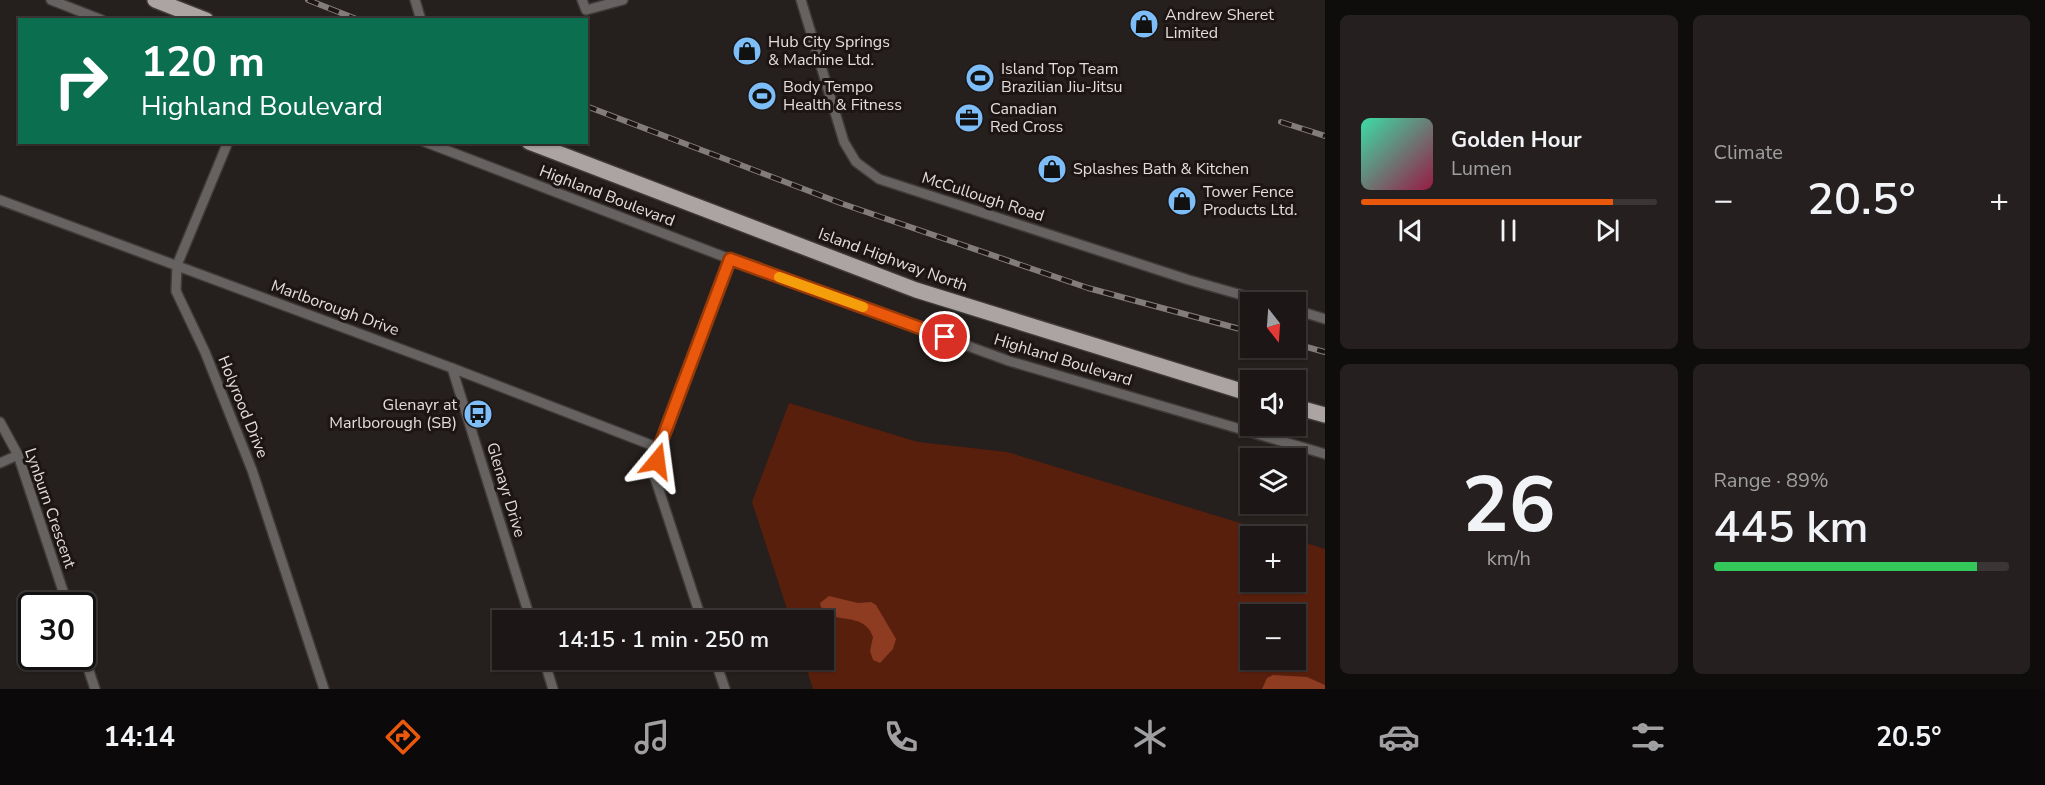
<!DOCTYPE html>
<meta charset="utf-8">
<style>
:root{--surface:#1c1716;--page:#25201f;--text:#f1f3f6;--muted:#a09fa1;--line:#3a3635;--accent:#ea580c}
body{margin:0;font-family:"Nunito Sans",sans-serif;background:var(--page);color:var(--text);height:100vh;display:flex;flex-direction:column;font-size:22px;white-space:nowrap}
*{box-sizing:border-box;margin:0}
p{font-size:20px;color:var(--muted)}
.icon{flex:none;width:33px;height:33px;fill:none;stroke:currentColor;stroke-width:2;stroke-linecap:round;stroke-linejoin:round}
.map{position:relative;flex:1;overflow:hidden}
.panel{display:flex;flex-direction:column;gap:15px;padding:15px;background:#0f0d0c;width:720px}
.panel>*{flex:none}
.guide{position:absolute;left:18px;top:18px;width:570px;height:126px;border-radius:0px;box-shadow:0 2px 4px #0004,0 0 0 2px var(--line);background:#0b6e4f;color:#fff;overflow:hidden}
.needle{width:39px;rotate:163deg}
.tools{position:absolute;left:1240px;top:292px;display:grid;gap:12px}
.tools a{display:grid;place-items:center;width:66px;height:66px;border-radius:0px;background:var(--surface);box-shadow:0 2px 4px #0004,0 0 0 2px var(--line);font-size:30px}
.speed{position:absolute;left:18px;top:592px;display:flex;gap:12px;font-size:30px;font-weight:700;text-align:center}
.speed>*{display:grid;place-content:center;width:78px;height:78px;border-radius:50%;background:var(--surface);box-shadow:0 2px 4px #0004,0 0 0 2px var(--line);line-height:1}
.speed .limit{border:3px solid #111;border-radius:9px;background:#fff;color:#111}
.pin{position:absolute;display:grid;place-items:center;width:51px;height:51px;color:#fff;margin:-26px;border:3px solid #fff;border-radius:50%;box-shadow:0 2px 6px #0007}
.me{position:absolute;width:66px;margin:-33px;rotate:16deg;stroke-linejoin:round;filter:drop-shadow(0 0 4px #0008)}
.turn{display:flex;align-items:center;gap:21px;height:126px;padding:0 24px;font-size:27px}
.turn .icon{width:78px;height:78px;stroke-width:2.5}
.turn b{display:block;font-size:42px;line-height:51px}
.big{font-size:45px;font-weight:600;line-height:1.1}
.panel .tile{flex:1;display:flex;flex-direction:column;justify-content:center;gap:9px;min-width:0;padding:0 21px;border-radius:9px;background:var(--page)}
.panel .dial{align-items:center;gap:0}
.dial b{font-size:78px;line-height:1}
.song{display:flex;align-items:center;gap:18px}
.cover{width:72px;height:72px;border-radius:9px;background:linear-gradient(135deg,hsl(160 70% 55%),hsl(340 70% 35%))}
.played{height:6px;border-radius:3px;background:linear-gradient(90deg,var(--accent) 85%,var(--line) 85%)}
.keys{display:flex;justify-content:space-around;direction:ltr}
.heat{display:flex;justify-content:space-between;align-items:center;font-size:33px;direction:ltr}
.charge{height:9px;border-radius:4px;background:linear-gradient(90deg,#34c759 89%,var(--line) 0)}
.panel .tiles{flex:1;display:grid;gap:15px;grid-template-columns:repeat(2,1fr)}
.trip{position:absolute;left:492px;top:610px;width:342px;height:60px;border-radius:0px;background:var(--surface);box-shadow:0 2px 4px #0004,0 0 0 2px var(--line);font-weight:600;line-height:60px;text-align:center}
.dock{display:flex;height:96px;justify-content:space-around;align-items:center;background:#0b0909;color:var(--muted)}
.dock .icon{width:42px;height:42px}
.dock .on{color:var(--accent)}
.dock b{font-size:27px;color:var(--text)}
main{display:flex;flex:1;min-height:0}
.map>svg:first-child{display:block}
.green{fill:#591f0d;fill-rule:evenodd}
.water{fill:#8d3b21}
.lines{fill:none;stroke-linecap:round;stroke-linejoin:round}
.minor-casing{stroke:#3f3a38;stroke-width:12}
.primary-casing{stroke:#3f3a38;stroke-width:18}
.minor{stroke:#656261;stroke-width:9}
.primary{stroke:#aba4a2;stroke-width:15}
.rail-casing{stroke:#827d7b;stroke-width:6}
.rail{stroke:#1c1513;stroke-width:4;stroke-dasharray:11;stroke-linecap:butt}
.route-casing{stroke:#983908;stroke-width:15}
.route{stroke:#ea580c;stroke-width:10}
.slow{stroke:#f59e0b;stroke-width:10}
.labels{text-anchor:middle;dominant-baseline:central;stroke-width:6;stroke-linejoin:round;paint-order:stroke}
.poi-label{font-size:16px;fill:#e2dedc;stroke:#1c1513;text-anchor:start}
.street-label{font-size:16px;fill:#e2dedc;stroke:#1c1513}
</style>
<main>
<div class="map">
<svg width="1325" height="689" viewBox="0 0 1325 689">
<rect width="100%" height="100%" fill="#251f1d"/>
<path class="green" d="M789 403 918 442 1007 452 1286 537H1251V582H1296V540L1325 549V689H813L804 660H824V621H791L752 502ZM1251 615H1296V660H1251Z"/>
<g class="water">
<path d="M829 596 858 603 871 602 876 605 896 639 893 649 880 663 873 660 870 651 873 637C864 608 824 628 820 603Z"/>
<polygon points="1273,675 1307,677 1325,685 1325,689 1262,689 1267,678"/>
</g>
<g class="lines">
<g class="minor-casing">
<g id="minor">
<polyline points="51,0 102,20"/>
<polyline points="415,0 421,20"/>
<polyline points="582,0 586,10 623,0"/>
<polyline points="801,0 844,142 856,162 879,179 1189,280 1270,303"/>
<polyline points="228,142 177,265 176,291 205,352 252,470 324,689"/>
<polyline points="425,142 730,259 1009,361 1325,454"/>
<polyline points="0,200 452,368 659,448"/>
<polyline points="1296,310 1325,319"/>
<polyline points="452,368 531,621"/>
<polyline points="0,422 18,455 68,606"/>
<polyline points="0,463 18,455"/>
<polyline points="702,621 654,475 659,448 730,259"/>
<polyline points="82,650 95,689"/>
<polyline points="544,660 553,689"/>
<polyline points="715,660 725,689"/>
</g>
</g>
<g class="primary-casing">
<g id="primary">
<polyline points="155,0 206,20"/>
<polyline points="529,142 916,290 1251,394"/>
<polyline points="1296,407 1325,415"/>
</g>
</g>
<use href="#minor" class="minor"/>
<use href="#primary" class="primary"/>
<g class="rail-casing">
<g id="rail">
<polyline points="308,0 359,20"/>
<polyline points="586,106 843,204 1088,288 1251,332"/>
<polyline points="1281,122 1325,136"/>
<polyline points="1296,344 1325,352"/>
</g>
</g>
<use href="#rail" class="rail"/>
</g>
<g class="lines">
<g class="route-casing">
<polyline id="route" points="657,461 659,448 730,259 945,337"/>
</g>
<use href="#route" class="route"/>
<polyline class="slow" points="779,277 863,307"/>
</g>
<defs>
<g id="shop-disc" transform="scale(1.5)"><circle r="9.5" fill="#7dbef9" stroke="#1c1513"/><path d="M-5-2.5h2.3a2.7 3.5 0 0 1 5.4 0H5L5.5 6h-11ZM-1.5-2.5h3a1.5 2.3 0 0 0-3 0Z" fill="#111"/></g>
<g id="stadium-disc" transform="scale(1.5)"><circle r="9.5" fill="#7dbef9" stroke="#1c1513"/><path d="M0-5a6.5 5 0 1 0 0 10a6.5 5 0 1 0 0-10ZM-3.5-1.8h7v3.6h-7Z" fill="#111"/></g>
<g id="office-disc" transform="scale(1.5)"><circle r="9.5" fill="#7dbef9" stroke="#1c1513"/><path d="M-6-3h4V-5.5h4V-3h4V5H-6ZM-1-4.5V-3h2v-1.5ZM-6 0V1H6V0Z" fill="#111"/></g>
<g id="bus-disc" transform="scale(1.5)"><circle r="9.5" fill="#7dbef9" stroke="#1c1513"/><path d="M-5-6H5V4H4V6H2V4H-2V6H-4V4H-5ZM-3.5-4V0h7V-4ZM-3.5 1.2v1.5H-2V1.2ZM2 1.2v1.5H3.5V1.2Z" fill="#111"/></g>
</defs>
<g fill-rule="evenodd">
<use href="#shop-disc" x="1144" y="24"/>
<use href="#shop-disc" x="747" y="51"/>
<use href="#stadium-disc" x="980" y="78"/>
<use href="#stadium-disc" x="762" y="96"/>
<use href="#office-disc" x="969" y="118"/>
<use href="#shop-disc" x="1052" y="169"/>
<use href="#shop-disc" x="1182" y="201"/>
<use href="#bus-disc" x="478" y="414"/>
</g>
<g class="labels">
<g class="poi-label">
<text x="1165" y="15">Andrew Sheret<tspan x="1165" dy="18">Limited</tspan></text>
<text x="768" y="42">Hub City Springs<tspan x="768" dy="18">&amp; Machine Ltd.</tspan></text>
<text x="1001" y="69">Island Top Team<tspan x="1001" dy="18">Brazilian Jiu-Jitsu</tspan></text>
<text x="783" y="87">Body Tempo<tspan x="783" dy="18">Health &amp; Fitness</tspan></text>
<text x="990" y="109">Canadian<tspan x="990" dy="18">Red Cross</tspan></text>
<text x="1073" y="169">Splashes Bath &amp; Kitchen</text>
<text x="1203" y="192">Tower Fence<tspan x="1203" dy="18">Products Ltd.</tspan></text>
<text x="457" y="405" text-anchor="end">Glenayr at<tspan x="457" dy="18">Marlborough (SB)</tspan></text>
</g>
<g class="street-label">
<text transform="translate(607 196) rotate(21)">Highland Boulevard</text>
<text transform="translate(983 197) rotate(18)">McCullough Road</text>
<text transform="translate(893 260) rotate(20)">Island Highway North</text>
<text transform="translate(335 308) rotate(20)">Marlborough Drive</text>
<text transform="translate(1063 360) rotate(17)">Highland Boulevard</text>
<text transform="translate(243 407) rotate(68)">Holyrood Drive</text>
<text transform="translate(506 490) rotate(73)">Glenayr Drive</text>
<text transform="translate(50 508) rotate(71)">Lynburn Crescent</text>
</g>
</g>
</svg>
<div class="tools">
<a><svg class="needle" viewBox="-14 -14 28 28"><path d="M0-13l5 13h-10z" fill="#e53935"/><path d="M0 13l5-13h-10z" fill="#a09fa1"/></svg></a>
<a><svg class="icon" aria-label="sound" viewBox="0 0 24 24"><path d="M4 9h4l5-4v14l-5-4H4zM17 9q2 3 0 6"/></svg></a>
<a><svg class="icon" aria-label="layers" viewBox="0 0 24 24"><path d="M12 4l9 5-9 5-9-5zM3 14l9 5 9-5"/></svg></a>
<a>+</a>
<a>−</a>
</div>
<div class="speed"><div class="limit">30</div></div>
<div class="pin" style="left:945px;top:337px;background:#d93025"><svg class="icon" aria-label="arrive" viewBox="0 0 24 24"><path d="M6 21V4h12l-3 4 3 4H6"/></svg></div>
<svg class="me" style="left:657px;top:461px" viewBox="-20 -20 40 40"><path d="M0-17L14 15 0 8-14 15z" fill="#ea580c" stroke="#fff" stroke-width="4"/></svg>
<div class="trip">14:15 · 1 min · 250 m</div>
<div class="guide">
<div class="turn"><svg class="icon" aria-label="right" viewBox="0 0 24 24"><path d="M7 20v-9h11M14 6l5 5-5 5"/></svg><div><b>120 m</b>Highland Boulevard</div></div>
</div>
</div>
<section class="panel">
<div class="tiles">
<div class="tile">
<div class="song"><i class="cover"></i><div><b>Golden Hour</b><p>Lumen</p></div></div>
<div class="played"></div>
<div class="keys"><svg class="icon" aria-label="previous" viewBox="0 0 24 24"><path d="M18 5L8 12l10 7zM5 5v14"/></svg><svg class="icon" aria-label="pause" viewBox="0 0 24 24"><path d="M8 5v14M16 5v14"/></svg><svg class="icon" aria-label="next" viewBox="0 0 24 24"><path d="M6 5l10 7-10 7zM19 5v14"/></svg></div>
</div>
<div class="tile"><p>Climate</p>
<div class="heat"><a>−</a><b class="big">20.5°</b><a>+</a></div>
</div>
<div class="tile dial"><b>26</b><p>km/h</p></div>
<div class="tile"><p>Range · 89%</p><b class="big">445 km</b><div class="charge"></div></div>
</div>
</section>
</main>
<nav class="dock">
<b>14:14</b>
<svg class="icon on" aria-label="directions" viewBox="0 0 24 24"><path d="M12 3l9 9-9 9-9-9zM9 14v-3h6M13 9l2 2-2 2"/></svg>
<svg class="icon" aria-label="music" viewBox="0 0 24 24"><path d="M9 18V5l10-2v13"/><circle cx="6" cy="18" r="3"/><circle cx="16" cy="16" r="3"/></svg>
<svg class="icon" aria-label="phone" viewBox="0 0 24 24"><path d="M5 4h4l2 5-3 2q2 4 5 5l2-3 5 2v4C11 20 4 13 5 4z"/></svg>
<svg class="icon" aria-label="climate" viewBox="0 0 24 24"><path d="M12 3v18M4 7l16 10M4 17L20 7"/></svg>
<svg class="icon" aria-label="car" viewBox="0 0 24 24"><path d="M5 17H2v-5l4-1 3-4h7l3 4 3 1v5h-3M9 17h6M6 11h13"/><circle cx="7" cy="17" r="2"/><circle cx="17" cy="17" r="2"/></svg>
<svg class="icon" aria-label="filters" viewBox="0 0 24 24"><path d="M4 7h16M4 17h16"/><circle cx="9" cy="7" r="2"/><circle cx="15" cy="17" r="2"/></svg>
<b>20.5°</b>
</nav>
